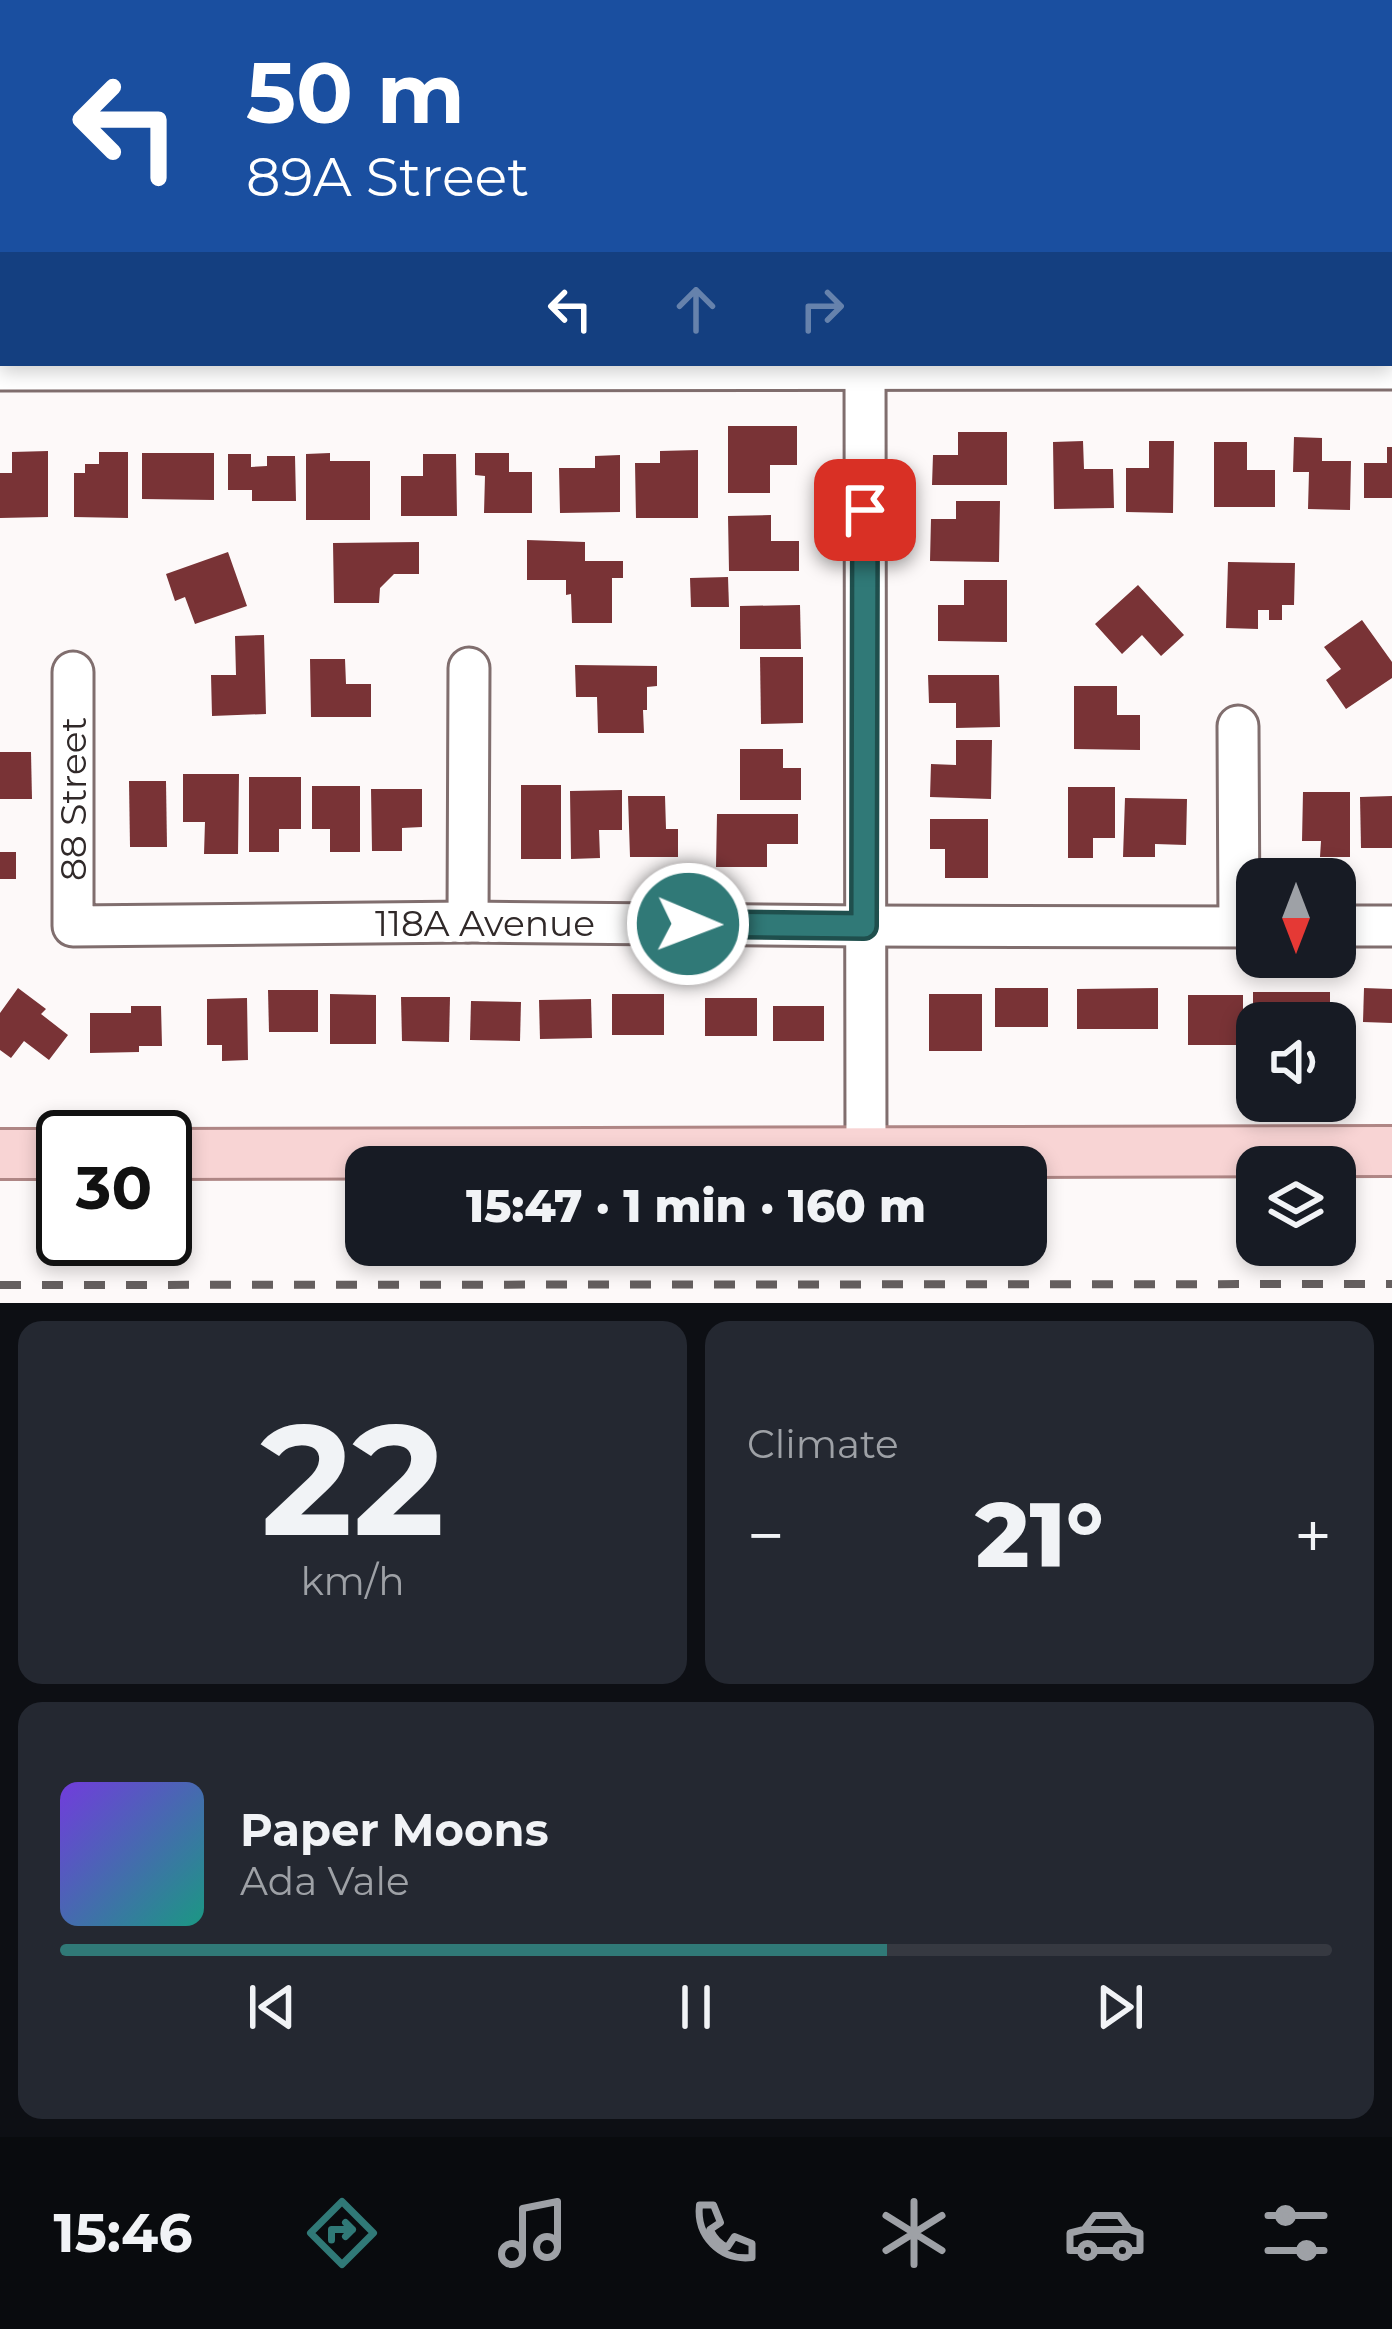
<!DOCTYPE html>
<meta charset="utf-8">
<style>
:root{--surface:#171b24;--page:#242831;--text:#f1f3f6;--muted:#9ea1a6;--line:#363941;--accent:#307977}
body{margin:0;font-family:Montserrat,sans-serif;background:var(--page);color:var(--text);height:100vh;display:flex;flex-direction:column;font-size:45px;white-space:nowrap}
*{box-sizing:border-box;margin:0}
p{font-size:39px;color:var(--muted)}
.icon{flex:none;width:66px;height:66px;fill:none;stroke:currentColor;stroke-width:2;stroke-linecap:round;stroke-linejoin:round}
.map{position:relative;height:1303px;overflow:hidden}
.drawer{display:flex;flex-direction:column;gap:18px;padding:18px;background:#0d0f14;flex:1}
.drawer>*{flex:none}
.hud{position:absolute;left:0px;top:0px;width:1392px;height:366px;box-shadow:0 6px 18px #0003;background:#1a4fa0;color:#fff;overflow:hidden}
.needle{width:78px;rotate:180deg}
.fabs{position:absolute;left:1236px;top:858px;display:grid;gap:24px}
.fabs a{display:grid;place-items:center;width:120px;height:120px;border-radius:24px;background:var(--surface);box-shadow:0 6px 18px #0003;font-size:60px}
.speed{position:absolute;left:36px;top:1110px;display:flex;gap:24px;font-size:60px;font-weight:700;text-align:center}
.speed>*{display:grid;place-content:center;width:156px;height:156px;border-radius:50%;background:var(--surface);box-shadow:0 6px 18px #0003;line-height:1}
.speed .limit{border:6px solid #111;border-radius:18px;background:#fff;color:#111}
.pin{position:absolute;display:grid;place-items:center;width:102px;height:102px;color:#fff;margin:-51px;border-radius:24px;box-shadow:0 6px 18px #0006}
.me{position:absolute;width:132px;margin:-66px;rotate:91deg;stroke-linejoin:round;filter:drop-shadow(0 0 9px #0008)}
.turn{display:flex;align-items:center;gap:42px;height:252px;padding:0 48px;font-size:54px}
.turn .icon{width:156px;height:156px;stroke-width:2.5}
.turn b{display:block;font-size:84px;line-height:102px}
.lanes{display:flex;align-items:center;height:114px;padding:0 48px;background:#0003;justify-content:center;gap:60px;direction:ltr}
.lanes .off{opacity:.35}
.big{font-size:90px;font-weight:800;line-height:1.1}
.drawer .widget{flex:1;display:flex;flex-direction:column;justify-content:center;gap:18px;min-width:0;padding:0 42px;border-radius:24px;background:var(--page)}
.drawer .dial{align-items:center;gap:0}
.dial b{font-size:156px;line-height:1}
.song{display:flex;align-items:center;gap:36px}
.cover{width:144px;height:144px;border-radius:18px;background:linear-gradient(135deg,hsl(260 70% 55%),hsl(170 70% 35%))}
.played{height:12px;border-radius:6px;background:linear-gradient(90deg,var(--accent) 65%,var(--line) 65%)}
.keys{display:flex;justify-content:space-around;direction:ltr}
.heat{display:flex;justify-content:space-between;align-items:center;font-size:66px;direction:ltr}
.drawer .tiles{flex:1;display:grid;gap:18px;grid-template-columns:1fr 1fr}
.widget:last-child{grid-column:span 2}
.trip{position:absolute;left:345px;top:1146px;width:702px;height:120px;border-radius:24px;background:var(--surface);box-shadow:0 6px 18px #0003;font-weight:800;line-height:120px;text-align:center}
.menu{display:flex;height:192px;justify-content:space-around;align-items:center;background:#090b0e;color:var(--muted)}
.menu .icon{width:84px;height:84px}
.menu .active{color:var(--accent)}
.menu b{font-size:54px;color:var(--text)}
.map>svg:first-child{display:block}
.building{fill:#793336}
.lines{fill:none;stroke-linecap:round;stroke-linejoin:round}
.minor-casing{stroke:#806e6e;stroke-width:45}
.major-casing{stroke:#af8685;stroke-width:54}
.minor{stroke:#fff;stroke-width:39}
.major{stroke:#f8d4d4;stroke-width:48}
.rail{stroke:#655f5f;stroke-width:8;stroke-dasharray:21 21;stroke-linecap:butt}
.route-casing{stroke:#1f4f4d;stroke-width:30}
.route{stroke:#307977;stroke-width:21}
.labels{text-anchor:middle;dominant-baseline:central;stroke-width:12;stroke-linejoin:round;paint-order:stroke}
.street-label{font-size:36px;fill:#302929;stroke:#fff}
</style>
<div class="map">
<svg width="1392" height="1303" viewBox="0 0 1392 1303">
<rect width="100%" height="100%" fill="#fdf9f9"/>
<g class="building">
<polygon points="728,426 797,426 797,465 770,465 770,493 728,493"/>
<polygon points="958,432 1007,432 1007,485 932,485 933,455 958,455"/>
<polygon points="1294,437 1322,438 1322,461 1351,461 1350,510 1308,509 1309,472 1293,472"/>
<polygon points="1083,441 1084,469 1113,469 1114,508 1054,509 1053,442"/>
<polygon points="1149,441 1174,441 1173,513 1126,512 1126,468 1149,468"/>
<polygon points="1214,442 1247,442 1247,470 1275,470 1275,507 1214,507"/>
<polygon points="1387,447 1392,447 1392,498 1364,498 1364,463 1387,463"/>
<polygon points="698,450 698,518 636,518 635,463 660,463 660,451"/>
<polygon points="48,451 48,517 0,518 0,473 12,473 12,452"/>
<polygon points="99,452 128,452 128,518 74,517 74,473 85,473 85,464 99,464"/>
<polygon points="142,453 214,453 214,500 142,499"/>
<polygon points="330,453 330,461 370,461 370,520 306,520 306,454"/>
<polygon points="475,453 509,453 509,472 532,472 532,513 484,513 485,476 475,475"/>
<polygon points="228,454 251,454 251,467 267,466 267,456 295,456 296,501 252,501 252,490 228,490"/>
<polygon points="423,454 456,454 457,516 401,516 401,476 423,476"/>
<polygon points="620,455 620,512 560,513 559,468 595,468 595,456"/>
<polygon points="956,501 1000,501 999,562 930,561 931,519 956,519"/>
<polygon points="771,515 771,541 799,541 799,571 729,571 728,516"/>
<polygon points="527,540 585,542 585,561 623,561 623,578 612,578 612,623 572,623 571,594 566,595 566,580 527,580"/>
<polygon points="419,542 419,574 394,574 380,588 379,603 334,603 333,543"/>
<polygon points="228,552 247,606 195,624 185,597 175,601 166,574"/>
<polygon points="1228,562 1295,563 1294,605 1282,605 1282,620 1269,620 1269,610 1258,610 1258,629 1226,628"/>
<polygon points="728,577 729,607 691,607 690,578"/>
<polygon points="964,580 1007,580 1007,642 938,641 938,605 964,605"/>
<polygon points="1138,585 1184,635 1161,656 1142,635 1122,654 1095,624"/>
<polygon points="800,605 801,649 740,649 740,606"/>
<polygon points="1362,620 1392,662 1392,678 1346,709 1326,680 1341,669 1324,647"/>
<polygon points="264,635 266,714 212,716 211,675 236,675 235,636"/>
<polygon points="760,657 803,657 803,723 761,724"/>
<polygon points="310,659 345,659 346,684 371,684 371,717 311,717"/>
<polygon points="575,665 657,666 657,686 647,687 647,710 643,710 644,733 598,733 597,697 576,697"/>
<polygon points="928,675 999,675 1000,727 956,728 956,703 929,703"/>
<polygon points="1074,686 1117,686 1117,715 1140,715 1140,750 1074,749"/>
<polygon points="956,740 992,740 991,799 930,797 931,764 956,765"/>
<polygon points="740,749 783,749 783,768 801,768 801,800 740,800"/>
<polygon points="0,752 31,752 32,799 0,799"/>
<polygon points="183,774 239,774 238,854 204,854 205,822 183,822"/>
<polygon points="249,777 301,777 301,829 279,829 279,852 249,852"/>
<polygon points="129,781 166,781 167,847 130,847"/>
<rect x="521" y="785" width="40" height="74"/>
<polygon points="312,786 360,786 360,852 330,852 330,829 312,829"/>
<polygon points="1068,787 1115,787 1115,838 1093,838 1093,858 1068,858"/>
<polygon points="371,789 422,789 422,827 402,828 402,851 372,851"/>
<polygon points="622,790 622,830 599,830 600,858 571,859 570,791"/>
<polygon points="1303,792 1350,792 1350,857 1320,857 1321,841 1302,841"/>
<polygon points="628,796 665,796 666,829 678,829 678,857 630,857"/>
<polygon points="1392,796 1392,848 1361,848 1360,797"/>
<polygon points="1125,798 1187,799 1186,845 1155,844 1155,857 1123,857"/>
<polygon points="717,814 798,814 798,844 767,844 767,867 716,867"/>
<polygon points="930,819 988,819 988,878 945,878 945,849 930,849"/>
<rect x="0" y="852" width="16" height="27"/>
<polygon points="18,988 46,1009 41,1014 68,1035 49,1060 24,1041 11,1058 0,1050 0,1013"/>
<rect x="995" y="988" width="53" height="39"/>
<polygon points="1158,988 1158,1029 1077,1029 1077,989"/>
<polygon points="1364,988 1392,989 1392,1023 1363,1022"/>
<polygon points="268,990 318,990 318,1032 269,1032"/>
<rect x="1253" y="992" width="77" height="31"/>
<polygon points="330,994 376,995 376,1044 330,1044"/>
<rect x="612" y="994" width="52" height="41"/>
<rect x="929" y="994" width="53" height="57"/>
<rect x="1188" y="995" width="55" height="50"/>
<polygon points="401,997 450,997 449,1042 402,1041"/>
<polygon points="247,998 248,1060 222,1061 222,1045 207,1045 207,999"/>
<rect x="705" y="998" width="52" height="38"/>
<polygon points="591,999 592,1038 540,1039 539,1000"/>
<polygon points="471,1001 521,1002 520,1041 470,1040"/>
<polygon points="131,1006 161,1006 162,1046 139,1046 139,1052 90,1053 90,1013 131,1013"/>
<rect x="773" y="1006" width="51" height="35"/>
</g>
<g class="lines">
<g class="minor-casing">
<g id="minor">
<polyline points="864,0 864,3"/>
<polyline points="84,3 84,0"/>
<polyline points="1389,175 1392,175"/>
<polyline points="0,178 3,178"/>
<polyline points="865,363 866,1152"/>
<polyline points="0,370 1392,369"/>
<polyline points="73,672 73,926 468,922 864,926 1257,927"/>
<polyline points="1238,726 1239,927"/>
<polyline points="468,922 469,668"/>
<polyline points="1335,926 1392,926"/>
</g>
</g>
<g class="major-casing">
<g id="major">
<polyline points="0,1154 63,1154"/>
<polyline points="165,1154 1392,1151"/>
</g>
</g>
<use href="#minor" class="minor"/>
<use href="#major" class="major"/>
<polyline class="rail" points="0,1285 1392,1284"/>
</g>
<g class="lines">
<g class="route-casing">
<polyline id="route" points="688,924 864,926 865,510"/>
</g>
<use href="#route" class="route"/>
</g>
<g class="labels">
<g class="street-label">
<text transform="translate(73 799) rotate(-90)">88 Street</text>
<text x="485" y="923">118A Avenue</text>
</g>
</g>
</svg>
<div class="fabs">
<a><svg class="needle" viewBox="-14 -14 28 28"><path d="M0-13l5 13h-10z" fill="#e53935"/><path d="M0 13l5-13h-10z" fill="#9ea1a6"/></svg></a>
<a><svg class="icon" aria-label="sound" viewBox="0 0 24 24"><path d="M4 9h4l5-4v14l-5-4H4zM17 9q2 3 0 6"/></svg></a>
<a><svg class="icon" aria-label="layers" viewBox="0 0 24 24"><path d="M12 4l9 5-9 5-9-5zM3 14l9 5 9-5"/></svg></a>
</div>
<div class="speed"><div class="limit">30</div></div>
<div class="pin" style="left:865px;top:510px;background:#d93025"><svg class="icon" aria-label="arrive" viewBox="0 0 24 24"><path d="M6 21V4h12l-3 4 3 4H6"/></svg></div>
<svg class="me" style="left:688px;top:924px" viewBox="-20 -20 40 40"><circle r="17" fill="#307977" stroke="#fff" stroke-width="3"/><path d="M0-11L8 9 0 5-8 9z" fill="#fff"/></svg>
<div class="trip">15:47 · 1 min · 160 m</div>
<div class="hud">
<div class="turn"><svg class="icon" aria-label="left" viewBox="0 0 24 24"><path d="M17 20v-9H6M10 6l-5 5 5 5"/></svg><div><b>50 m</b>89A Street</div></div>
<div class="lanes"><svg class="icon" aria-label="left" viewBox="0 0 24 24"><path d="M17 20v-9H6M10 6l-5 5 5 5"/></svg><svg class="icon off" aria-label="ahead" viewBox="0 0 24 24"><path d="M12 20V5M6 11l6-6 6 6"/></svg><svg class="icon off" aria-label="right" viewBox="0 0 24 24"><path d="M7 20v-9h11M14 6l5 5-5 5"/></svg></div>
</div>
</div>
<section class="drawer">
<div class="tiles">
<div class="widget dial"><b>22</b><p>km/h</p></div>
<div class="widget"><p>Climate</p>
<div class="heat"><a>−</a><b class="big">21°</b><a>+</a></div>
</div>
<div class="widget">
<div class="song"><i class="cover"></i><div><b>Paper Moons</b><p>Ada Vale</p></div></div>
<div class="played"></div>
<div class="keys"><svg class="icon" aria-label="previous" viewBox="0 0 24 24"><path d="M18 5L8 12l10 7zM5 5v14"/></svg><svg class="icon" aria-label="pause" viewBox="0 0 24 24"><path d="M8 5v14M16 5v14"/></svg><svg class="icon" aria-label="next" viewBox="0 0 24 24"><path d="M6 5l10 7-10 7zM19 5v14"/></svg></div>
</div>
</div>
</section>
<nav class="menu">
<b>15:46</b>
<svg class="icon active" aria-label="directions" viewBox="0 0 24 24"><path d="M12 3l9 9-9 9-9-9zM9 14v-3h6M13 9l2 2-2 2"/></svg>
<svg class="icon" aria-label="music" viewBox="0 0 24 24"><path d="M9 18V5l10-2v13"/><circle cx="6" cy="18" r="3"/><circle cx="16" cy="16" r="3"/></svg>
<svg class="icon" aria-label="phone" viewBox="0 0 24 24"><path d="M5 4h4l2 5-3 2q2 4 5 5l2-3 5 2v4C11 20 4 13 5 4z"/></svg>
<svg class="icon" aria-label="climate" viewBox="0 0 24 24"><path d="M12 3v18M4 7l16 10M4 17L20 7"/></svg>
<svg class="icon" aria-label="car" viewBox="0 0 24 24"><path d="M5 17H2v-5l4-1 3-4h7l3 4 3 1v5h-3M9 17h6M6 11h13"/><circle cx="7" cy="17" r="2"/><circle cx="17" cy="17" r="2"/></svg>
<svg class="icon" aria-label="filters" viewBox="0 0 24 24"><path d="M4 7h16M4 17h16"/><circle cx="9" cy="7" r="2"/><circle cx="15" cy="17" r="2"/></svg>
</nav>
